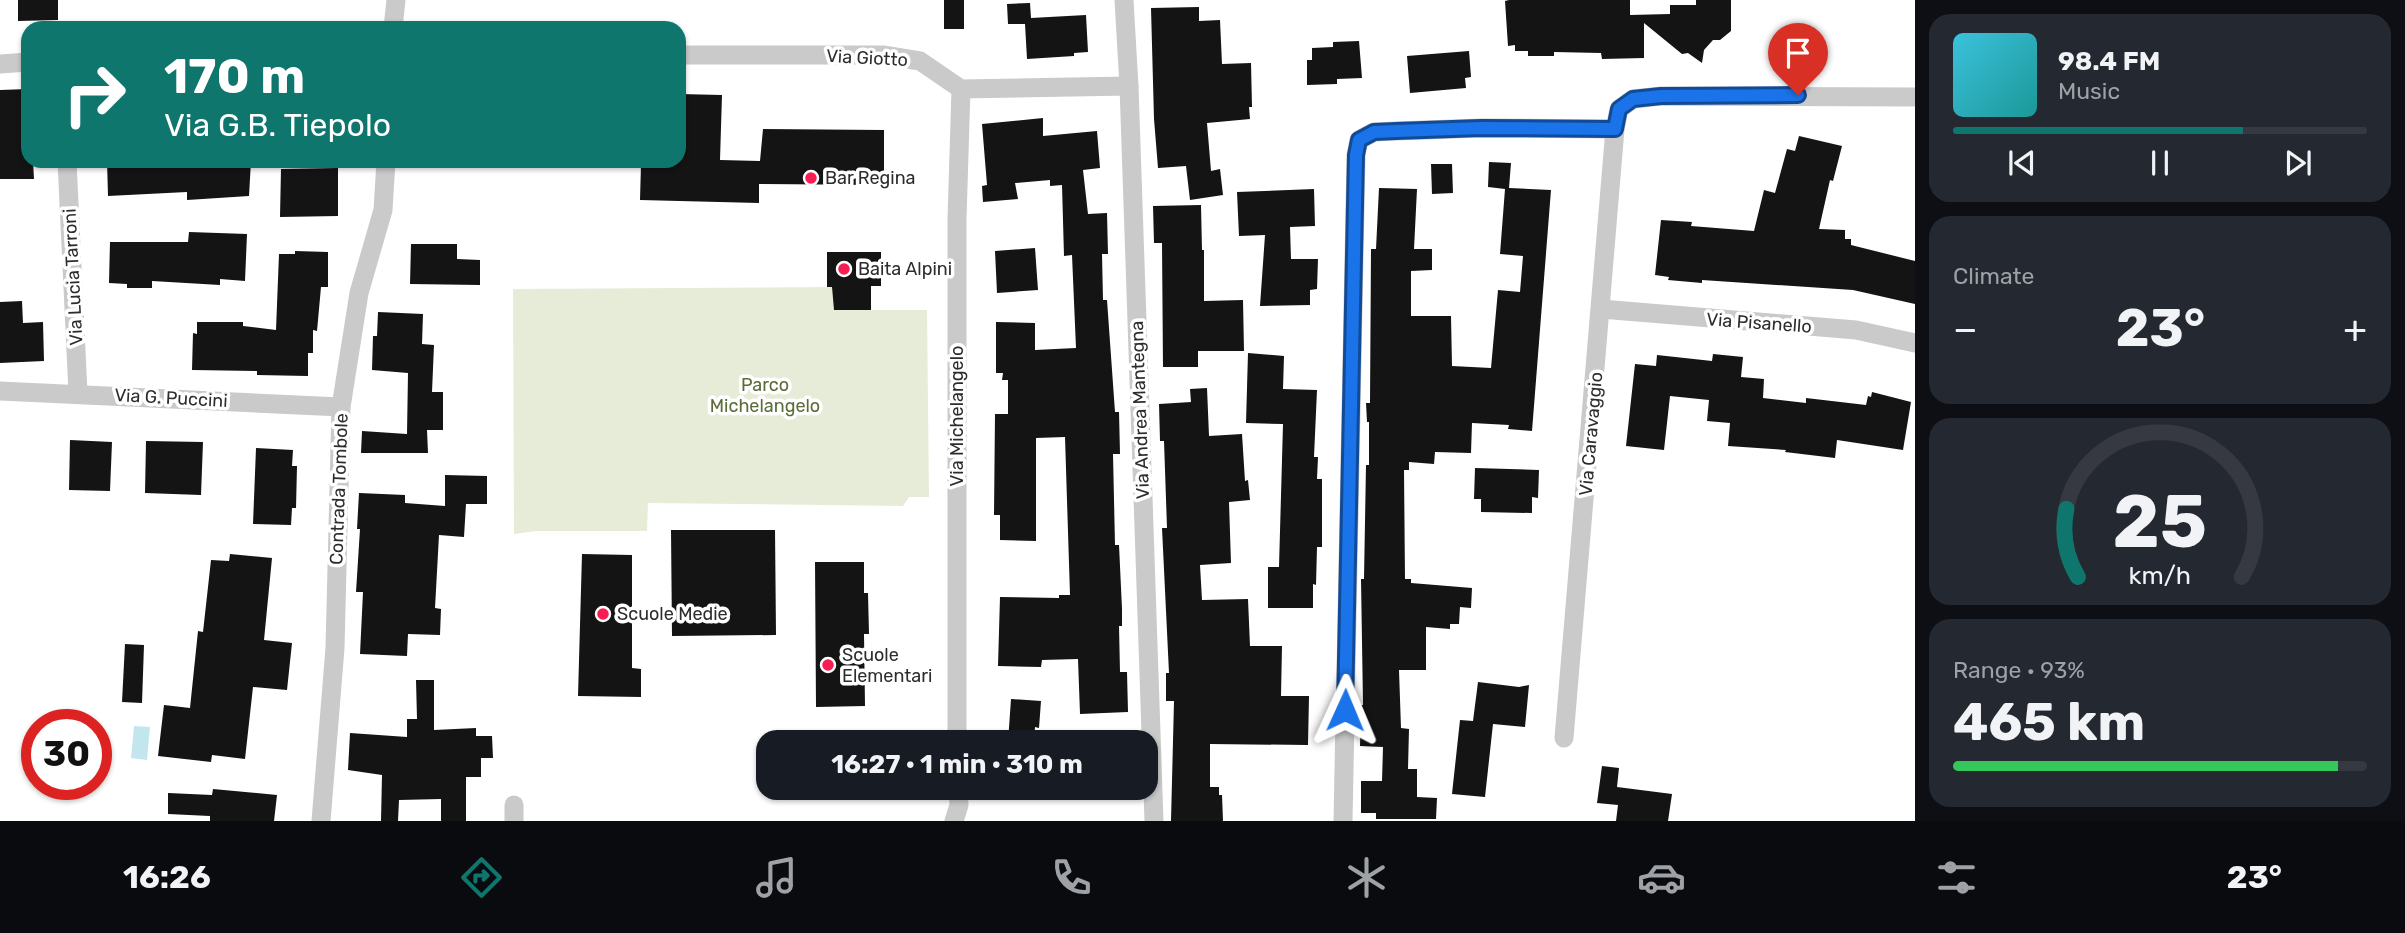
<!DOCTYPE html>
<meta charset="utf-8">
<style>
:root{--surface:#171b24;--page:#242831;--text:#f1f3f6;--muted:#9ea1a6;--line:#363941;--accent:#0f766e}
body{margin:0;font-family:Rubik,sans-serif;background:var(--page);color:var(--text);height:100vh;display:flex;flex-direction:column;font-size:26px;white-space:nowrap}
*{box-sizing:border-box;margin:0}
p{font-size:23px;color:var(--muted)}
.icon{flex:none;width:38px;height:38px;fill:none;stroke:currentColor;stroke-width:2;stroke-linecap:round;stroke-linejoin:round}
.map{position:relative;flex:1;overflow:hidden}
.side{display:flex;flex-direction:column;gap:14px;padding:14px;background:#0d0f14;width:490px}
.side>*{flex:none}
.top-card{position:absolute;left:21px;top:21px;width:665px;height:147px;border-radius:21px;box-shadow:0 2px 5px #0004;background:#0f766e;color:#fff;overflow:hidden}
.speed{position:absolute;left:21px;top:709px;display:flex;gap:14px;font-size:35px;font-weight:700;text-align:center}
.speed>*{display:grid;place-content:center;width:91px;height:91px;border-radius:50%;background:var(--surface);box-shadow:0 2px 5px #0004;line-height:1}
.speed .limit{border:10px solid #d22;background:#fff;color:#111}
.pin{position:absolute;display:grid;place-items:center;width:60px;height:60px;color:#fff;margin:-72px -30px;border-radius:50% 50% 50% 0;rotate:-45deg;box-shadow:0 0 7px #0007}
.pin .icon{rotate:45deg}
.me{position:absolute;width:77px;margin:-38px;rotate:1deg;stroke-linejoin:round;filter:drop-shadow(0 0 5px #0008)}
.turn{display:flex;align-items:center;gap:24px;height:147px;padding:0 28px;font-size:32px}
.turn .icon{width:91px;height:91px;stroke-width:2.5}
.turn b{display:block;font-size:49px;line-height:60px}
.big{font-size:52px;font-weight:700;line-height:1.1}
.side .tile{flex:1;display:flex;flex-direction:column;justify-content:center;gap:10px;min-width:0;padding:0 24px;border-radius:21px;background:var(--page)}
.side .dial{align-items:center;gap:0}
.dial svg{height:182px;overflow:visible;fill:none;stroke:var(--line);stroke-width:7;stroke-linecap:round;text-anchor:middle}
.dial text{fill:var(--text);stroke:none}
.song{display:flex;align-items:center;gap:21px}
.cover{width:84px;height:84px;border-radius:10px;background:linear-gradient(135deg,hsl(190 70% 55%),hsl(180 70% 35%))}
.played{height:7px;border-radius:4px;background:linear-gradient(90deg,var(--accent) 70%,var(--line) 70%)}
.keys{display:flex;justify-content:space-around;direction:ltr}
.heat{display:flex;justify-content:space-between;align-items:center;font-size:38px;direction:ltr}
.charge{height:10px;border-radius:5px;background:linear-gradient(90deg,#34c759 93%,var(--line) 0)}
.trip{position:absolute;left:756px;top:730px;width:402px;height:70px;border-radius:21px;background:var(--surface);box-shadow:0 2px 5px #0004;font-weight:700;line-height:70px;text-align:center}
.menu{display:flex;height:112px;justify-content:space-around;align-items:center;background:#090b0e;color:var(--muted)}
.menu .icon{width:49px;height:49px}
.menu .selected{color:var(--accent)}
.menu b{font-size:32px;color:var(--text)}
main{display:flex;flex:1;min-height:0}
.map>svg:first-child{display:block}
.green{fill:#e7ecd9}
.water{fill:#c3e5ee}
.building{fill:#141414}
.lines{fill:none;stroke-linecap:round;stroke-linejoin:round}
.street{stroke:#cacaca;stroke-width:19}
.route-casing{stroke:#114b97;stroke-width:18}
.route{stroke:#1a73e8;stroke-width:12}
.poi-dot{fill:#f61e53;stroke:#fff;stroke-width:2.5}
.labels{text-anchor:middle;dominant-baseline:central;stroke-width:7;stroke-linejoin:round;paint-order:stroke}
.street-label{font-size:18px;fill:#2d2d2d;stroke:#fff}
.poi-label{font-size:18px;fill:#2d2d2d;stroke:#fff;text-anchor:start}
.park-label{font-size:18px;fill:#596d37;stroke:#fff}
</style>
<main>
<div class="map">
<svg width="1915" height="821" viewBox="0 0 1915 821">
<rect width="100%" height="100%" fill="#fff"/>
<polygon class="green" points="832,287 834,310 927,310 929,497 909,497 903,506 648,503 647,531 536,531 514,534 513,289"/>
<polygon class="water" points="134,726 150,727 147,760 131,758"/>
<g class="building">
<polygon points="18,0 58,0 58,20 18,21"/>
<rect x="944" y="0" width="20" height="29"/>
<polygon points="1509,0 1630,0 1630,15 1670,14 1670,5 1696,5 1696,0 1731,0 1731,31 1720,40 1713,40 1704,50 1702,63 1688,53 1682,54 1644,23 1644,58 1602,59 1601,53 1554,52 1554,56 1528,56 1528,51 1515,51 1515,45 1508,46 1505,1"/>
<polygon points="1030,3 1031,18 1086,15 1088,52 1074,53 1074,56 1027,59 1025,24 1008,24 1007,4"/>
<polygon points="1199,7 1199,21 1220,20 1222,64 1251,63 1252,107 1249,107 1250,119 1207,123 1211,171 1220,169 1223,195 1190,200 1186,166 1158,168 1154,119 1151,8"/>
<polygon points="1359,41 1362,78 1337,79 1337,84 1307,85 1307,60 1312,60 1312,48 1333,47 1333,42"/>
<polygon points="1469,51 1471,77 1465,78 1466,88 1410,93 1407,56"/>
<polygon points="28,89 28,161 33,161 34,179 0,179 0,90"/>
<polygon points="679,94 722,95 720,160 760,161 763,129 884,130 884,185 759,184 759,203 640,200 641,164 650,164 651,161 679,161"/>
<polygon points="1043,118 1043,136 1097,131 1100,168 1083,170 1088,214 1107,213 1108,254 1102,254 1103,300 1107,300 1115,412 1119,412 1120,454 1113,454 1115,545 1119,545 1122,609 1122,626 1119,626 1120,672 1127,672 1128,712 1080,714 1078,659 1042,660 1041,667 998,666 1000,597 1059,598 1059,595 1070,595 1065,437 1036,438 1036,541 1000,540 1000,515 994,515 995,414 1008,414 1008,380 1002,380 1003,373 996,373 996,322 1035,323 1035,350 1076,348 1072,255 1064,256 1062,185 1050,186 1050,180 1015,183 1018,199 983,202 982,186 987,185 982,124"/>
<polygon points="1799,136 1842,146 1833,181 1830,180 1819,229 1845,230 1845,239 1851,239 1851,245 1915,261 1915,304 1853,290 1702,280 1702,283 1668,280 1669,277 1655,275 1661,220 1692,222 1691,226 1754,231 1764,190 1775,193 1787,149 1795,151"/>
<polygon points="107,161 251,161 249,196 187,200 187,192 108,196"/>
<polygon points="1489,162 1511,163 1509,188 1551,190 1532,431 1508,429 1509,425 1472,423 1471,453 1435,452 1434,464 1409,462 1409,470 1404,470 1405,579 1411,579 1411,583 1472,588 1471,608 1460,607 1459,624 1450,624 1450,629 1426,627 1426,670 1399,670 1401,728 1409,729 1408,769 1417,769 1417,797 1437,798 1436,819 1376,819 1376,813 1361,813 1361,781 1382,781 1383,747 1360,746 1361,705 1363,705 1361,579 1364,579 1366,465 1369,465 1369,422 1367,422 1366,403 1370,403 1371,249 1376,249 1379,188 1417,189 1414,249 1432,249 1432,270 1411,271 1411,316 1451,316 1452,366 1491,368 1498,290 1520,292 1523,256 1500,254 1505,189 1488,187"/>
<polygon points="1431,164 1452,164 1453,193 1432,194"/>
<polygon points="338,168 338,216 280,217 281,169"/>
<polygon points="1314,189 1315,226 1290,227 1291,259 1318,259 1317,289 1310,290 1310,305 1260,306 1265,235 1239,236 1237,192"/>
<polygon points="1201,205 1202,250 1204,250 1204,301 1243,300 1244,351 1198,351 1198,367 1163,367 1162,243 1154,243 1153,206"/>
<polygon points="189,232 247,234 245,281 220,279 220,285 152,281 152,288 127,288 127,284 109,283 110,242 188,242"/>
<polygon points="411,244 457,244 457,259 480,260 480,285 410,284"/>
<polygon points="1035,248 1038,290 997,293 995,251"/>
<polygon points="295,251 328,252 328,287 321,287 317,331 313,330 313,353 308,353 308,376 257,375 257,371 192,370 193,333 197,334 197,322 243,322 243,326 276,330 279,254 295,254"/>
<polygon points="827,252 881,252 881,286 871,286 871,310 834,310 832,287 827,287"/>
<polygon points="22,301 23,323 43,322 44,361 0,363 0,302"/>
<polygon points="378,312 423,314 422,344 434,345 432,392 443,392 443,430 427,430 428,453 361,453 362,431 407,434 408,373 372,370 373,336 377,336"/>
<polygon points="1248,353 1284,356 1283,389 1317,390 1314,457 1318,457 1317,479 1322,479 1322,547 1317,547 1316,585 1313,584 1313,608 1268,608 1268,567 1279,567 1283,424 1246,423"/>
<polygon points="1713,354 1743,357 1741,377 1764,379 1763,398 1806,403 1806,398 1866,405 1868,396 1871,397 1872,392 1911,402 1903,450 1837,440 1835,458 1785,452 1786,450 1728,446 1730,423 1707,421 1709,400 1670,396 1664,450 1626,446 1635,364 1656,366 1657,355 1712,361"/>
<polygon points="1207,388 1209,436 1242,434 1245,481 1248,480 1250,500 1229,502 1231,563 1200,565 1202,600 1248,599 1250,646 1282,646 1281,696 1309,696 1308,745 1210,744 1210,787 1219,787 1219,795 1222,795 1223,821 1171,821 1174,701 1166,701 1166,673 1169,673 1162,528 1167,528 1164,441 1160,441 1159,404 1191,402 1190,389"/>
<polygon points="70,440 112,442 110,491 69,490"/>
<polygon points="146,441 203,442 201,495 145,493"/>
<polygon points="256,448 293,450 292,466 297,466 296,508 292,508 291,525 253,524"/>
<polygon points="1475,468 1539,470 1538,498 1532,497 1532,513 1481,512 1481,499 1474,499"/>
<polygon points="445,475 487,476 487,504 466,504 464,537 439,535 435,608 441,609 440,635 408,634 407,656 360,654 363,592 356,592 360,529 357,529 359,493 405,495 405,503 445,506"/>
<polygon points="671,530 775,530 776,635 672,636"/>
<polygon points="230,554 272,558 264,640 292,643 287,690 253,687 245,759 212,755 211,762 158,756 164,705 190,708 198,631 203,632 211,560 229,561"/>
<polygon points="582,554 632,555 632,668 641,669 641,697 578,696"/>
<polygon points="815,562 864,562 864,593 868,593 869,634 864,634 865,706 816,707"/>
<polygon points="125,644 144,645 142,703 122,702"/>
<polygon points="416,680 434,680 434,730 476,728 476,736 492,736 493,758 481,758 481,777 466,777 466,821 441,821 441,799 399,800 398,821 381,821 382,775 348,770 350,733 407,737 407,719 417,719"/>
<polygon points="1478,682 1519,687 1529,685 1525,727 1493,724 1485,797 1452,794 1460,720 1473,721"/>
<polygon points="1011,699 1041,701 1039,728 1035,727 1034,742 1008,742"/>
<polygon points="1602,766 1619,768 1617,787 1672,794 1668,821 1616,821 1618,805 1597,803"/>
<polygon points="213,789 277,795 274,821 210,821 210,816 168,814 168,793 212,795"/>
</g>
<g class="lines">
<g class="street">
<polyline points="1124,0 1129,86 1154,821"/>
<polyline points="393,28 396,0"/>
<polyline points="679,55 883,55 920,61 961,89 1129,86"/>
<polyline points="0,64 28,62"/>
<polyline points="67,161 78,393"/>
<polyline points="1601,309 1856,330 1915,343"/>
<polyline points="0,391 341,407"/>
<polyline points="1564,738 1615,129 1619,109 1633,99 1661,96 1915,97"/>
<polyline points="957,742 957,219 961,89"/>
<polyline points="514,805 514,821"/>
<polyline points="321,821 335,648 341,407 359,293 383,210 386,161"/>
<polyline points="954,821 959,805 958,788"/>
<polyline points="1343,821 1356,155 1359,140 1374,132 1396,131 1481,128 1615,129"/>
</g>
</g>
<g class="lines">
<g class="route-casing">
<polyline id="route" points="1345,710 1356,155 1359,140 1374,132 1396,131 1481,128 1615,129 1619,109 1633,99 1661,96 1798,95"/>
</g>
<use href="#route" class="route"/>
</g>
<g class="poi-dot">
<circle cx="811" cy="178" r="7"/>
<circle cx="844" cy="269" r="7"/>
<circle cx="603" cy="614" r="7"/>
<circle cx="828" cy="665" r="7"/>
</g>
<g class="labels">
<g class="street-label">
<text transform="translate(867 58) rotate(3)">Via Giotto</text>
<text transform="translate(73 277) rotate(-93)">Via Lucia Tarroni</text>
<text transform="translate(1759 323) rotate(4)">Via Pisanello</text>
<text transform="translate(171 398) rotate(3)">Via G. Puccini</text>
<text transform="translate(1140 410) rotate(-92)">Via Andrea Mantegna</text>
<text transform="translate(957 416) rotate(-90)">Via Michelangelo</text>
<text transform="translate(1591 434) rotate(-85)">Via Caravaggio</text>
<text transform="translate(339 489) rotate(-88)">Contrada Tombole</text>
</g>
<g class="poi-label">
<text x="825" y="178">Bar Regina</text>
<text x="858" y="269">Baita Alpini</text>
<text x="617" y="614">Scuole Medie</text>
<text x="842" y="655">Scuole<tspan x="842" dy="21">Elementari</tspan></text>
</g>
<g class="park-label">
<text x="765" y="385">Parco<tspan x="765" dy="21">Michelangelo</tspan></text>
</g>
</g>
</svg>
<div class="speed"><div class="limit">30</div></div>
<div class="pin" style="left:1798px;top:95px;background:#d93025"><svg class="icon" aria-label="arrive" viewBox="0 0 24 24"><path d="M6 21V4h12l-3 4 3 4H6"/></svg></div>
<svg class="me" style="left:1345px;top:710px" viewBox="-20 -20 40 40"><path d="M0-17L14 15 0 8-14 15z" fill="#1a73e8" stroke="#fff" stroke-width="4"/></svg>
<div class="trip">16:27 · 1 min · 310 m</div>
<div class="top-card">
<div class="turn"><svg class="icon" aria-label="right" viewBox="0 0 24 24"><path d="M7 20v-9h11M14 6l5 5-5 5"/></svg><div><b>170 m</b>Via G.B. Tiepolo</div></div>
</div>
</div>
<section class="side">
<div class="tile">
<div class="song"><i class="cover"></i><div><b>98.4 FM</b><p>Music</p></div></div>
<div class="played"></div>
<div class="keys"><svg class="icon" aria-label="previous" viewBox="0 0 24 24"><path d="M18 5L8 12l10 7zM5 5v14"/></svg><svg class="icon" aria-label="pause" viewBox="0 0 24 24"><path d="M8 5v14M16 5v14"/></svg><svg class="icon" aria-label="next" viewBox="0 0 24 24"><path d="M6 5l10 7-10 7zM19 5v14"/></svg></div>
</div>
<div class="tile"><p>Climate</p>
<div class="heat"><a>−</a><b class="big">23°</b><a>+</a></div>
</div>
<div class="tile dial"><svg viewBox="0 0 100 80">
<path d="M14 69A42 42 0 1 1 86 69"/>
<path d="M14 69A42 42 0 0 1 9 39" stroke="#0f766e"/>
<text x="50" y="56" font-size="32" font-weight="700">25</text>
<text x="50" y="72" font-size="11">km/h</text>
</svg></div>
<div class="tile"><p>Range · 93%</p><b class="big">465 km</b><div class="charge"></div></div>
</section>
</main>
<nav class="menu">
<b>16:26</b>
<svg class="icon selected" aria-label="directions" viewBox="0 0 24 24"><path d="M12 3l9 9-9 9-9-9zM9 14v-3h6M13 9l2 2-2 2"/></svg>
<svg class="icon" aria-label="music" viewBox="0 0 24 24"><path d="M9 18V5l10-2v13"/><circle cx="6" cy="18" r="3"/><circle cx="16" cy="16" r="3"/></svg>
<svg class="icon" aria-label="phone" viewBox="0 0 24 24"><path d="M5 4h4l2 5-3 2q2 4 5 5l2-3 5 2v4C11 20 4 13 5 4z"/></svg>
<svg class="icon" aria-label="climate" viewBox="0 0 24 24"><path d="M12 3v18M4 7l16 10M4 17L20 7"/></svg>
<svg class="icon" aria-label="car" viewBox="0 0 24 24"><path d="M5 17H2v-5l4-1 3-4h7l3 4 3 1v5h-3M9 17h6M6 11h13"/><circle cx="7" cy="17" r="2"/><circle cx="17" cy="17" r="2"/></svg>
<svg class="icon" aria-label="filters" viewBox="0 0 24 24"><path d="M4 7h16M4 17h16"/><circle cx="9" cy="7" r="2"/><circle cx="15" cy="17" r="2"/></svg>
<b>23°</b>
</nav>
